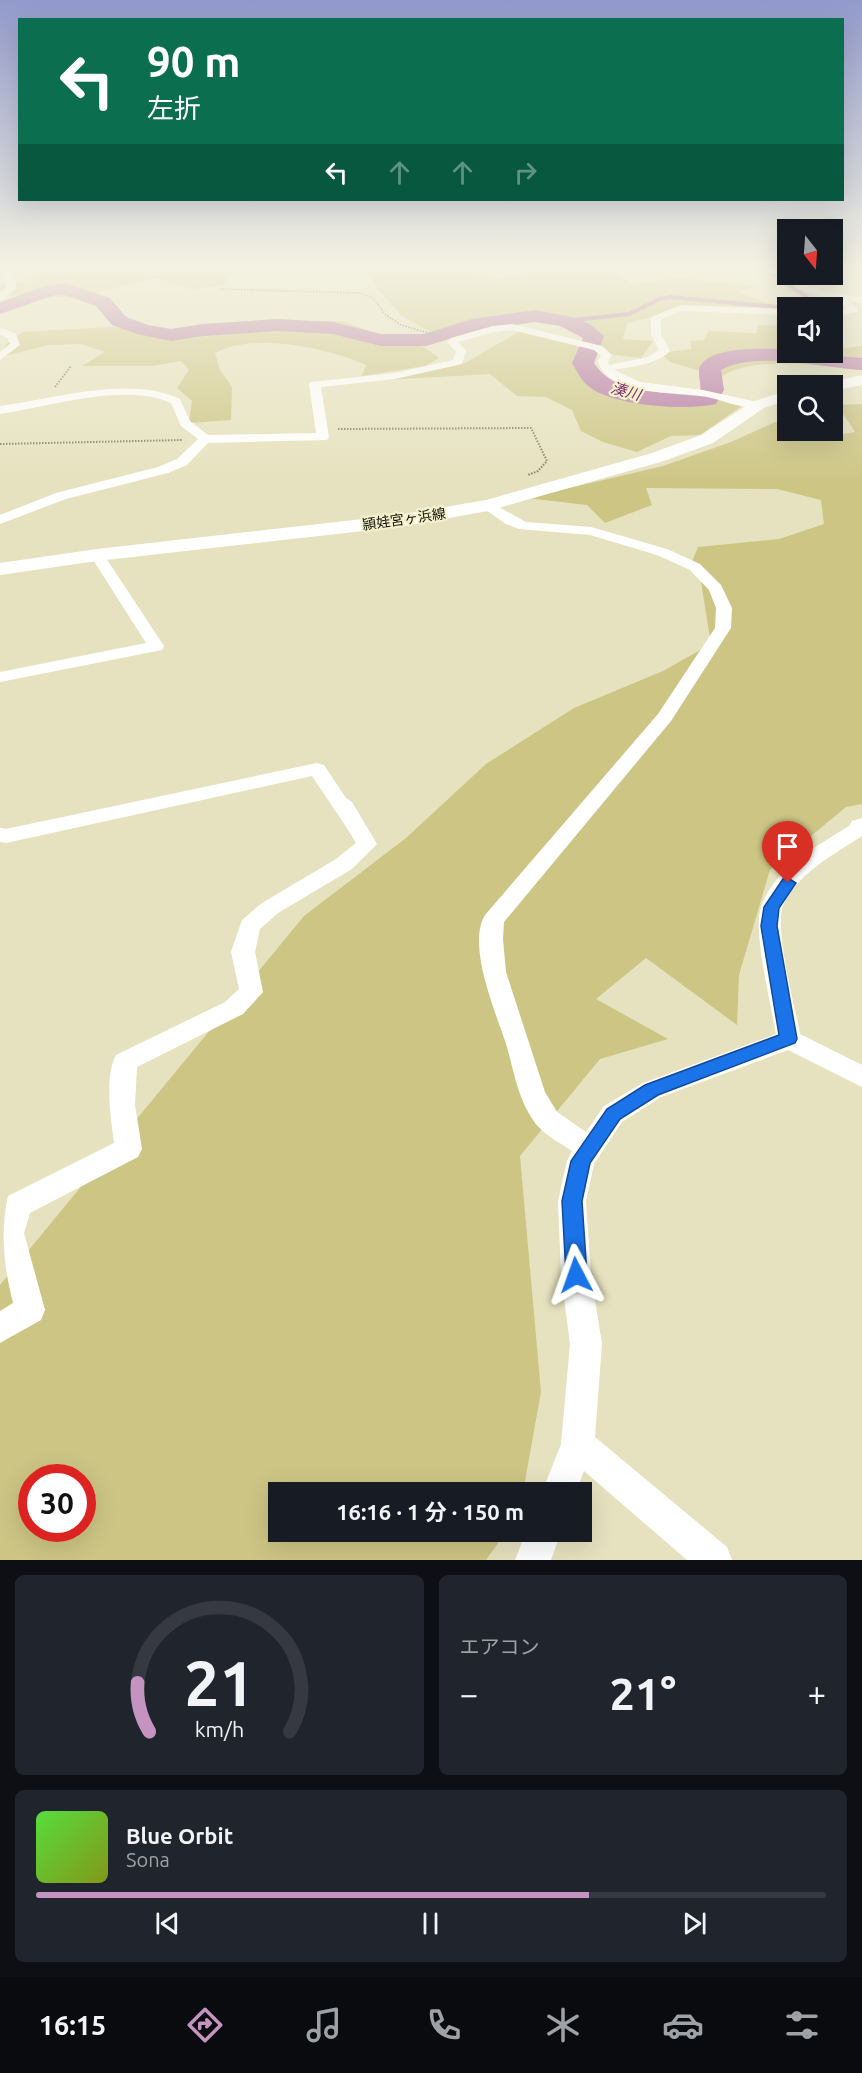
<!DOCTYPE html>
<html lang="ja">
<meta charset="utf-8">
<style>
:root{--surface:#171b24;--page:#20242c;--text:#f1f3f6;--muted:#9ea1a6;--line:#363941;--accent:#c593c0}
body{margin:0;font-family:Ubuntu,"Noto Sans JP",sans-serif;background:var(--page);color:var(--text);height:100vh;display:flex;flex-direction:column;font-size:22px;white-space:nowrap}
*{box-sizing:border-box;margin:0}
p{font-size:20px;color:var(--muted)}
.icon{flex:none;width:33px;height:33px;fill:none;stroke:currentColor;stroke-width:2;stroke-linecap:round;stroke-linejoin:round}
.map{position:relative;height:1560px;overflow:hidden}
.panel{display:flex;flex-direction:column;gap:15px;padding:15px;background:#0d0f14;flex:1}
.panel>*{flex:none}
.hud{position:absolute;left:18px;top:18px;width:826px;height:183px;border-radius:0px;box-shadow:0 6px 24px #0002;background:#0b6e4f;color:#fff;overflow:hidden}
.needle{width:39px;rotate:163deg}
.buttons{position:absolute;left:777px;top:219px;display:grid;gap:12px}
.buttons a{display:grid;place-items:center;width:66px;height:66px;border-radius:0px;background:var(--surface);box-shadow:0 6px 24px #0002;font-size:30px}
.speed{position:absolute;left:18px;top:1464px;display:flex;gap:12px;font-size:30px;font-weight:700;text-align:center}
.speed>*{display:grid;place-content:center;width:78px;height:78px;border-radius:50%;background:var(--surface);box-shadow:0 6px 24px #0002;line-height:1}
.speed .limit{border:9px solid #d22;background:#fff;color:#111}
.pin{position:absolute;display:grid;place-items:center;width:51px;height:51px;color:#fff;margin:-62px -26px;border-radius:50% 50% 50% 0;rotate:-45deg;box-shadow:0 0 6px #0007}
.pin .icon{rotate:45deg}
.me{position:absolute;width:66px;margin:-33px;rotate:356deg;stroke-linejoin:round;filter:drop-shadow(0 0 4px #0008)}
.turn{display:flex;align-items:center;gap:21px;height:126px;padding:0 30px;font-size:27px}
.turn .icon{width:78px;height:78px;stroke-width:2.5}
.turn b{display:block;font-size:42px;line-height:51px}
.lanes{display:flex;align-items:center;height:57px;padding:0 30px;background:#0003;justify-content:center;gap:30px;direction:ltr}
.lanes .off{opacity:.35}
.big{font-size:45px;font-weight:700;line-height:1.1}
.panel .widget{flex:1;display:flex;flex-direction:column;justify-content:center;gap:9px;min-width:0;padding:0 21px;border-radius:9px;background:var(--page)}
.panel .dial{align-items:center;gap:0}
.dial svg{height:156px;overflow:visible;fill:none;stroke:var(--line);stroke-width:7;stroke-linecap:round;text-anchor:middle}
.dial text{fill:var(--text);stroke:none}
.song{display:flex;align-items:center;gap:18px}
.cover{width:72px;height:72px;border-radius:9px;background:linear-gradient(135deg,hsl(110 70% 55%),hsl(70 70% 35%))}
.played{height:6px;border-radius:3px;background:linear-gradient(90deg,var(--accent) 70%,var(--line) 70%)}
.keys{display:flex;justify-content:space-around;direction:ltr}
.heat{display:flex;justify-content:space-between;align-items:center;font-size:33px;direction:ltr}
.panel .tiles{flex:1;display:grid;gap:15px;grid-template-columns:1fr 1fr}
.widget:last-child{grid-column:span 2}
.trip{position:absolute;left:268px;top:1482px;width:324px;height:60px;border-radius:0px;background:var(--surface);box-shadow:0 6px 24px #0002;font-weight:700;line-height:60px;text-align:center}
.tabs{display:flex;height:96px;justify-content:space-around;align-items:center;background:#090b0e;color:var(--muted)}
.tabs .icon{width:42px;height:42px}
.tabs .on{color:var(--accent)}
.tabs b{font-size:27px;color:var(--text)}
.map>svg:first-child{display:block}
.green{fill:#cdc584;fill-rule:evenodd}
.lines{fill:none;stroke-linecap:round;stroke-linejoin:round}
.stream{stroke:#b272a3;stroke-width:4}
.river{fill:#b272a3;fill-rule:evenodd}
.path{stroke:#807d66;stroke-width:2;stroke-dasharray:1.5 1.5;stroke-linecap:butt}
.street{fill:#fff;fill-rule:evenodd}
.secondary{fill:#fff;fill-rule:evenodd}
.route{fill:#1a73e8;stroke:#114b97;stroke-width:1.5}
.labels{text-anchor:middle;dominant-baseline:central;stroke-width:4.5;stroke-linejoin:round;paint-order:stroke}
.far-street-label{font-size:14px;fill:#111005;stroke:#f3f0cc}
.far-water-label{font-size:15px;font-style:italic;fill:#7b2d6c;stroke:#f3f0cc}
</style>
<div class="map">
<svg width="862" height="1560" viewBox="0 0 862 1560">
<rect width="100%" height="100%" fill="#e6e2bf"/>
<g class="green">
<polygon points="36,265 87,267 108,265 462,265 491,280 522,274 513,265 572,265 592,271 613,271 632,284 679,278 758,286 737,292 788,310 692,307 627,323 623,339 653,341 641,358 608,354 575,329 555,318 508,322 451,335 430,332 401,315 378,290 371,276 239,273 230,277 224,285 193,289 155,278 79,297 30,297 12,295 0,290 0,285 26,282 36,274"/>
<path d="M342 321 393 340 424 347 439 358 425 366 362 376 366 365C329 348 251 332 215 353L220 370 232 387 231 420 189 423 192 401 177 388 189 370 181 361 152 366H82L105 352 81 344 49 345 0 357 7 343 23 332 148 325 167 333 239 322Z"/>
<path d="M758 325 786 326 785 331 787 337 788 352H832L833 349 862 346V368C822 367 754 354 721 377L670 362 660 353 691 349V341L704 340 709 331 756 333Z"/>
<polygon points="522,330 569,342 589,352 597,370 618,387 659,395 706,395 749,401 700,435 671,436 637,452 603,442 581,431 572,410 546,397 517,396 490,374 385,380 465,363"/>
<path d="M862 404V804L846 807 770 870 739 975 737 1025 646 958 596 999 668 1039 600 1059 520 1156 541 1392 523 1492H279V1532H506L486 1560H0V1285L304 916 406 838 486 764 574 708 663 671 711 644 701 582 691 564 698 547 779 539 824 524 821 500 777 489 646 488 652 505 605 523 587 505 527 498 663 466 731 442 775 422 787 428 788 430 794 431 814 439 855 432 837 405ZM32 1478H82V1528H32Z"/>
</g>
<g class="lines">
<g class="stream">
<polyline points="759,265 807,297 811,303 804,308"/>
<polyline points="565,321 629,314 660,299 670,297 788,308"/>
</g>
<path class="river" d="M65 283 110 298 126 317 148 325 171 329 203 324 278 319 333 322 381 334H424L472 319 535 310 572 317 590 324 604 336 594 363C615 396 665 393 700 392 702 384 696 371 701 365 713 346 764 349 783 349L788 350V352L862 358V370C823 368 756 350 721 370L724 390 716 404C687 411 612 406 588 386 581 380 577 371 572 363L583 338 560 326 535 322 475 331 426 346H381L333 334 278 331 203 336 171 341 137 334 112 325 96 306 65 295H55L0 314V302L46 286Z"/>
<g class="path">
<polyline points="220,289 358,293 372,297 386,315 401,325 442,337"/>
<polyline points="55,387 71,366"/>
<polyline points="338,429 531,428 547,461 538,471 528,475"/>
<polyline points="0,444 183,440"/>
</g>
<g class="street">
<polygon points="740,265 756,265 786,272 805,285 824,292 862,297 862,303 849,301 857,308 857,312 832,317 832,311 846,308 839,300 819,297 799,289 780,276"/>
<polygon points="854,265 862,265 862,271"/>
<polygon points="0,267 14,276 16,288 0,302 0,294 6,287 6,279 0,274"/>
<path d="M681 305 788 309V315L682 311 661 319V334L670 351C656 365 633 366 614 370L640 382 703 390 762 403V407C746 411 723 400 707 397 679 392 606 396 598 361L601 356 594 350 512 330 494 332 458 342 466 351 462 364 395 379 321 387 329 437 327 440 208 443 187 465 168 473 66 499 0 524V515L56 493 158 467 177 459 198 439 181 426 171 403C125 382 49 407 0 414V406C55 399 128 375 180 399L190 421 208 435 316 433 309 384 311 382 395 373 453 360 456 352 447 342 451 338 493 326 512 324 602 346 612 355 608 361 609 365 648 357 659 350 651 334V317Z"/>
<polygon points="0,327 16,334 20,345 0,360 0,352 10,344 7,338 0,334"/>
<path d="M488 501 526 522 591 527 667 549 700 564 721 585 732 608 731 628 671 721 504 922 503 939 506 972 545 1092 557 1112 586 1132 604 1106 643 1083 776 1034C771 1005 754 935 760 911 770 871 817 846 849 826L852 821 862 818V836C835 854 796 874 783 906 774 929 795 1006 800 1034L862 1065V1087L788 1050 661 1097 622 1122 594 1164 586 1201 591 1275 602 1344 595 1437 727 1547 732 1560H687L584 1471 576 1492H542L561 1444 570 1344 561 1275 558 1201 567 1161 572 1151C559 1142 542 1134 533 1120 518 1098 514 1072 507 1047 497 1015 466 946 485 915L658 714 715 628 716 608 709 590 690 570 657 555 590 535 519 529 506 524 483 508 481 505 483 502Z"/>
<polygon points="97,551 102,552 164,646 162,650 0,682 0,672 146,643 90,555"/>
<path d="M317 763 324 765 346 798 352 802 377 844 352 869 278 913 260 929 255 952 263 992 243 1014 137 1067 135 1105 142 1149 138 1157 30 1213 24 1233 45 1310 41 1320 0 1343V1311L13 1303C4 1268 0 1231 8 1196L114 1143C111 1118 104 1078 116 1055L225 1002 239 989 231 952 242 920 262 903 336 859 356 843C342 819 327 799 312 776L6 843 0 842V828L6 829Z"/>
<polygon points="526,1532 561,1532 551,1560 515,1560"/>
</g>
<g class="secondary">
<polygon points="862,375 862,385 832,391 832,386 825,386 826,383"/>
<polygon points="788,390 788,400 764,408 713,443 664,461 488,511 399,527 97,561 0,575 0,563 97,549 399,515 486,500 652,453 701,435 752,402"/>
</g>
</g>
<linearGradient id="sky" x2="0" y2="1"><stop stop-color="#929acc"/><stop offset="0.55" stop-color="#f4f2e2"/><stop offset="1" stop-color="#f4f2e2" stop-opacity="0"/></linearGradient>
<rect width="862" height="484" fill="url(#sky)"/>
<polygon class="route" points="788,878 796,883 779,908 777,926 797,1039 795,1043 658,1095 620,1119 590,1163 582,1201 587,1275 584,1282 576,1284 569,1282 566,1275 562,1201 571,1161 607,1109 645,1085 779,1035 761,926 764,907 783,879"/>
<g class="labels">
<g class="far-street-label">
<text transform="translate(404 519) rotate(-8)">頴娃宮ヶ浜線</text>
</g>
<g class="far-water-label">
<text transform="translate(626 391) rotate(16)">湊川</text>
</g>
</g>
</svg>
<div class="buttons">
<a><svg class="needle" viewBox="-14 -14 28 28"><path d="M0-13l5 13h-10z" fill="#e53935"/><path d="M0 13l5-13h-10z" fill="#9ea1a6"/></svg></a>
<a><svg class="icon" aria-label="sound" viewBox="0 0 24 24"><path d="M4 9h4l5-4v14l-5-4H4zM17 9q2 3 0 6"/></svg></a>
<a><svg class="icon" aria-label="search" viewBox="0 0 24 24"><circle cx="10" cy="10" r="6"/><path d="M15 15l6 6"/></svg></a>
</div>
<div class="speed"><div class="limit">30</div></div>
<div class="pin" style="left:788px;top:883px;background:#d93025"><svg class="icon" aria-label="arrive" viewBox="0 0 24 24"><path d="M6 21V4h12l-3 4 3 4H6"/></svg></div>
<svg class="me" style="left:576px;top:1275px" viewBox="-20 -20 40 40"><path d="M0-17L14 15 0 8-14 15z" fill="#1a73e8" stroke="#fff" stroke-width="4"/></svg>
<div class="trip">16:16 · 1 分 · 150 m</div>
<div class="hud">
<div class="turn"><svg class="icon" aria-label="left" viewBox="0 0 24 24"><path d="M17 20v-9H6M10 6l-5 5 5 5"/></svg><div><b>90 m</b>左折</div></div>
<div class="lanes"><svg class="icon" aria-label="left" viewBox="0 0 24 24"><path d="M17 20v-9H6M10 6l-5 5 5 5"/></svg><svg class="icon off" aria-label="ahead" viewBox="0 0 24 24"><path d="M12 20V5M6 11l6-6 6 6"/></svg><svg class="icon off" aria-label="ahead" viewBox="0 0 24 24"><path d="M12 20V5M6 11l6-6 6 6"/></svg><svg class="icon off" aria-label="right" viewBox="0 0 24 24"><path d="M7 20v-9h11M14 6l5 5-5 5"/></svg></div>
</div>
</div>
<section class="panel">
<div class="tiles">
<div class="widget dial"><svg viewBox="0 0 100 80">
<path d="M14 69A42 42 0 1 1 86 69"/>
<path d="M14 69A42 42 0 0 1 8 44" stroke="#c593c0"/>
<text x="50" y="56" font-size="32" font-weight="700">21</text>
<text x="50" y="72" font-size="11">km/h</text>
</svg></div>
<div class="widget"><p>エアコン</p>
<div class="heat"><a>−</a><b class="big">21°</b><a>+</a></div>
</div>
<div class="widget">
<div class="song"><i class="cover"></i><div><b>Blue Orbit</b><p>Sona</p></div></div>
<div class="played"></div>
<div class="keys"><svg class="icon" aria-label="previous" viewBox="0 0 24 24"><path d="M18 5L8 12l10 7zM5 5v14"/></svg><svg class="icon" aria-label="pause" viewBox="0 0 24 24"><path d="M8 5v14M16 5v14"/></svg><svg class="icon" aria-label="next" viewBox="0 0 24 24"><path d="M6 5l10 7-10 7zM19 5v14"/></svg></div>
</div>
</div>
</section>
<nav class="tabs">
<b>16:15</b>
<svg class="icon on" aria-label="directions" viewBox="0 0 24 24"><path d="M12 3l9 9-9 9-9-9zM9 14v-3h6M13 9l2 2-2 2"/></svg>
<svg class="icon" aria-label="music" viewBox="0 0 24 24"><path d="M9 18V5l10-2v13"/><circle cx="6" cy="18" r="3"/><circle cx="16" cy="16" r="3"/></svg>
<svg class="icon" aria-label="phone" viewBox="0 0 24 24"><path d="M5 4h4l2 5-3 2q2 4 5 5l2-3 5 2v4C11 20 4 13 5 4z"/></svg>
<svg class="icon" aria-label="climate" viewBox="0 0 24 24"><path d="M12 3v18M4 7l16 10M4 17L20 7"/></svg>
<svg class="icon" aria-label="car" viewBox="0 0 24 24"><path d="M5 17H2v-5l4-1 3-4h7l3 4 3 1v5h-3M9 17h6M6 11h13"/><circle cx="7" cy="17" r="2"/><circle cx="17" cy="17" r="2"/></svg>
<svg class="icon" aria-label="filters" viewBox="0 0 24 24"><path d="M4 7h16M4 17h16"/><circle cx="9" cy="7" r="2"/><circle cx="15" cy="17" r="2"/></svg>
</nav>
